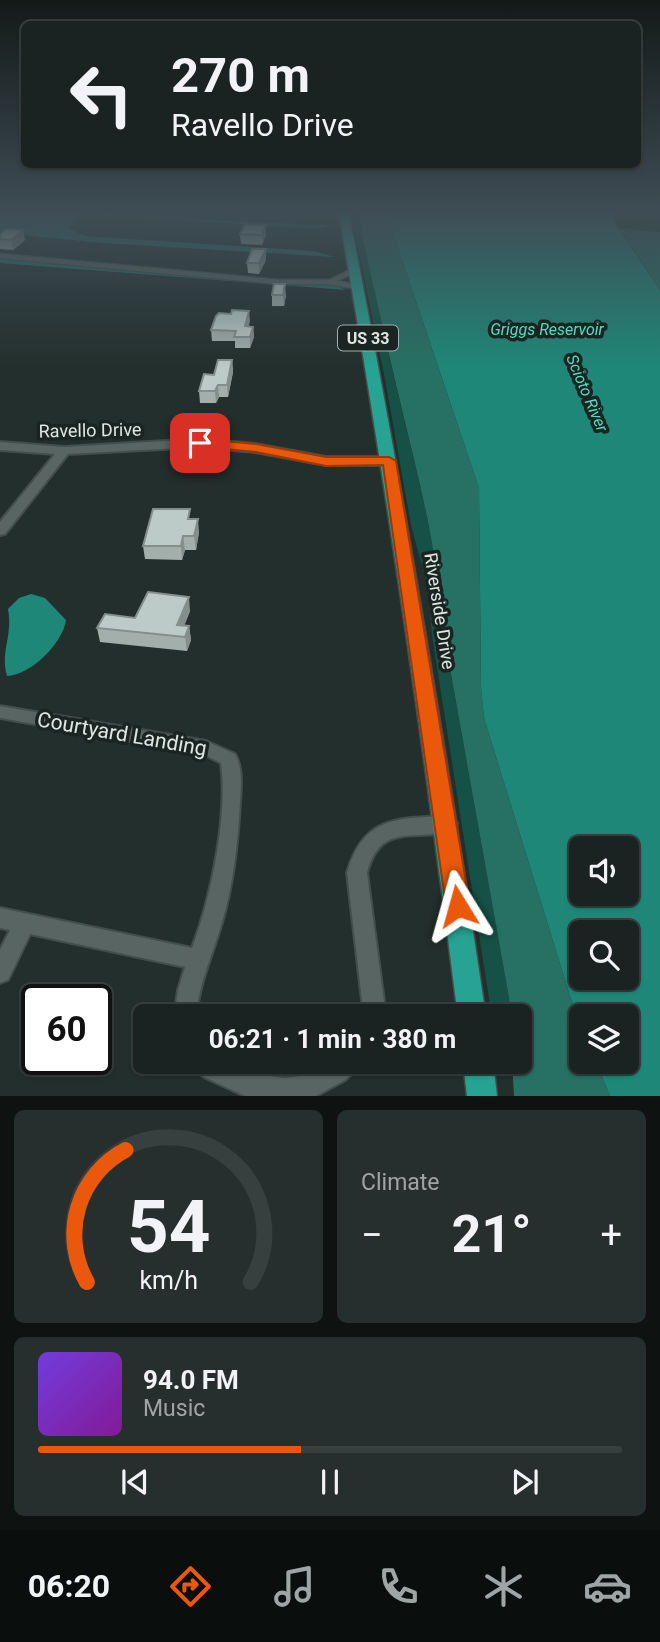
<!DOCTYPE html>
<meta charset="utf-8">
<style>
:root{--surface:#1a2321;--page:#272f2e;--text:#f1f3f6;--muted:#9fa4a5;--line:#38403f;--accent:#ea580c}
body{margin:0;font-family:Roboto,sans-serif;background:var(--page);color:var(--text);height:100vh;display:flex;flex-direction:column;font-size:26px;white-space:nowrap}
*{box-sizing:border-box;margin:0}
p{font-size:23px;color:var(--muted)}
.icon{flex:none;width:38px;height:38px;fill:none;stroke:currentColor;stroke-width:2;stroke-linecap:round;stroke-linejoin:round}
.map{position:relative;height:1096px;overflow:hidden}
.side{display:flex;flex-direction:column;gap:14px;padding:14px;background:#0e1312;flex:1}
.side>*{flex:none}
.guide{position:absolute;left:21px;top:21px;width:620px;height:147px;border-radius:10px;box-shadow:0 2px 5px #0004,0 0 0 2px var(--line);background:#1a2321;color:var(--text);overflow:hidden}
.buttons{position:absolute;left:569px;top:836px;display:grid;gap:14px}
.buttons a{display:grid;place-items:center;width:70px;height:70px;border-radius:10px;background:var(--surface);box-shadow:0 2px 5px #0004,0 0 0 2px var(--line);font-size:35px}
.speed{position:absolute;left:21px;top:984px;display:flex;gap:14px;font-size:35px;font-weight:700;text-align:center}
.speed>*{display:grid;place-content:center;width:91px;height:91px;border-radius:50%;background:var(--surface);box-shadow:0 2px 5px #0004,0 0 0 2px var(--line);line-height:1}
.speed .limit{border:4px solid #111;border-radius:10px;background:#fff;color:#111}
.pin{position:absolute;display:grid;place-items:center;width:60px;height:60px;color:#fff;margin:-30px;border-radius:14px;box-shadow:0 4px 10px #0006}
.me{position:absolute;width:77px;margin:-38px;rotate:352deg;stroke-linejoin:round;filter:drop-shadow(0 0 5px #0008)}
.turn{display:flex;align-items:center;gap:24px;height:147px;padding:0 35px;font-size:32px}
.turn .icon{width:91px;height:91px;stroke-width:2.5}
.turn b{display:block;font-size:49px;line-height:60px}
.big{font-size:52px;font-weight:700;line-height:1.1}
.side .card{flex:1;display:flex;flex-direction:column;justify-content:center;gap:10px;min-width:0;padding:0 24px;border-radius:10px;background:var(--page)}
.side .dial{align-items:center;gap:0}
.dial svg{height:182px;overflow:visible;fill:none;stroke:var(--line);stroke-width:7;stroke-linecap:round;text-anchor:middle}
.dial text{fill:var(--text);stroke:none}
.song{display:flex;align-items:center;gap:21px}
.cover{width:84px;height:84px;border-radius:10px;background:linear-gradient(135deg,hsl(260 70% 55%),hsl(290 70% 35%))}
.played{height:7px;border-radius:4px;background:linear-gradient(90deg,var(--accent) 45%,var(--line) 45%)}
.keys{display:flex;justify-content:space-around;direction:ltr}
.heat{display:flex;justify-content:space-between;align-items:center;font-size:38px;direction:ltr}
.side .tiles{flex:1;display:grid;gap:14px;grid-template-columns:1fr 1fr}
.card:last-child{grid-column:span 2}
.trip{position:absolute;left:133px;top:1004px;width:399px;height:70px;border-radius:10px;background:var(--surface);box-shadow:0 2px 5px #0004,0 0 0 2px var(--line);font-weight:700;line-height:70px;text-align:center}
.tab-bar{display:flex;height:112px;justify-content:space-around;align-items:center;background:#0a0e0d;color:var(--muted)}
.tab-bar .icon{width:49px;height:49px}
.tab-bar .active{color:var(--accent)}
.tab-bar b{font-size:32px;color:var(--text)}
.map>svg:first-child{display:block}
.green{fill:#155147}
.forest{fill:#267064}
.water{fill:#1f8777;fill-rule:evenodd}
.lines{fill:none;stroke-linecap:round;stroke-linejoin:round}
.lane-casing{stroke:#434d4b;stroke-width:7}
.street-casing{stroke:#434d4b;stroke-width:4}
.primary-casing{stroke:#434d4b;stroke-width:3}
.lane{stroke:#586562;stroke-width:4.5}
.street{fill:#586562;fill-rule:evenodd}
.primary{fill:#27a393;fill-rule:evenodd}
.wall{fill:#a2afab}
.shaded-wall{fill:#848e8b}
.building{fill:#bccbc7;stroke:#848e8b;stroke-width:2}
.route{fill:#ea580c;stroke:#983908;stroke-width:2}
.labels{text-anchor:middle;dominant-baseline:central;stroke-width:7;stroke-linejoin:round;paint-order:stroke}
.far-water-label{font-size:16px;font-style:italic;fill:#52ddc5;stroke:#1a2522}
.shield{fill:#1a2522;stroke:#a4adaa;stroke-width:2}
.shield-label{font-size:16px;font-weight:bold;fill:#dfe7e5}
.street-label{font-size:18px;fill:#dfe7e5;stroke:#1a2522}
.near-street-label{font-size:21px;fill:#dfe7e5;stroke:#1a2522}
</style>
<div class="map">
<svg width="660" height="1096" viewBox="0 0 660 1096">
<rect width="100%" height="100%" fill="#232f2c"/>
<path class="green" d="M351 215 359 216C372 284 388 351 404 419 420 484 437 551 441 618L509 998 510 1017H492L432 635 427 584 411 525 385 379Z"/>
<g class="forest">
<polygon points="0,215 85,215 79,217 68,228 85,236 313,251 335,257 104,243 0,233"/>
<polygon points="93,215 329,225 317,229"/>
<path d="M358 215H387L479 488 481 688 484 718 570 996 581 1024V1062H596L610 1096H514L512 1062H520V1017H510L509 998 441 618C437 550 420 484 404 418 388 351 372 283 358 215Z"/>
<polygon points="620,229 660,232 660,290"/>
<polygon points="0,258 335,285 346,290 0,263"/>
</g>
<g class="water">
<path d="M387 215H610L660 290V1096H610L596 1062H626V1017H581V1024L570 996 484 718 481 688 479 488ZM581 849H626V894H581ZM581 933H626V978H581Z"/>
<path d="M31 594 45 598 66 620C63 643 31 675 7 676 0 650 13 638 8 609L19 598Z"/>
</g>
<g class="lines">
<g class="lane-casing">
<g id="lane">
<polyline points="0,256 279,282 330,282"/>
<polyline points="355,270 330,282 358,287"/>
</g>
</g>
<g class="street-casing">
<g id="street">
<polygon points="200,439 255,444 326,457 389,457 395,461 389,465 326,465 255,452 200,447 68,454 5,534 0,535 0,522 55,454 0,450 0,442 64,447"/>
<path d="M0 706 206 741 235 754C243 768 241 786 240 802 238 840 234 881 223 919 214 952 199 982 196 1017H174L178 990 185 967 30 934 8 980 0 983V950L10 930 0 928V908L192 948C211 898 228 816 221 763L203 754 0 718Z"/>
<path d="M447 816 454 818 457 824 454 830C416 843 381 820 367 873L385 1009 383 1017H361L363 1009 347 873C363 817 396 818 447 816Z"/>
<polygon points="192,1062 224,1062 247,1073 285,1078 309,1075 329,1062 360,1062 356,1070 345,1080 316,1096 245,1096 204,1077 196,1070"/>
</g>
</g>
<g class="primary-casing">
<g id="primary">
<path d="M339 215H349C402 481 446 748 486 1017H458C424 748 386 481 339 215Z"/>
<polygon points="463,1062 493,1062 497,1096 467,1096"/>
</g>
</g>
<use href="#lane" class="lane"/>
<use href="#street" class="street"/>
<use href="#primary" class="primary"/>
</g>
<g class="wall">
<polygon points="0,234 25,240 13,250 0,249"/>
<polygon points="240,234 266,235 262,245 241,244"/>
<polygon points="266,260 259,274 248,273 247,263"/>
<polygon points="272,295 286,295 284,306 272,306"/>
<polygon points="250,321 248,327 253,327 254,337 250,348 235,348 235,341 212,341 211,330"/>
<polygon points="232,360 233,372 228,397 219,397 216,403 200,403 199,391 214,375"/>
<polygon points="191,519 199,532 196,550 185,550 182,560 145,559 143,546"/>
<polygon points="190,611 184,626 189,626 191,640 187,651 100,642 97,628 135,618"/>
</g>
<g class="shaded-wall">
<polygon points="266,225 266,235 262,245 262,235"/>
<polygon points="23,230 25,240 13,250 11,240"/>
<polygon points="266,249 266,260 259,274 259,263"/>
<polygon points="285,284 286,295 284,306 283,295"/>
<polygon points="249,311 250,321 245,337 245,326"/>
<polygon points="253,327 254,337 250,348 250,337"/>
<polygon points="232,360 233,372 228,397 227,385"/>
<polygon points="218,385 219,397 216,403 215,391"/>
<polygon points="198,519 199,532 196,550 194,536"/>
<polygon points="183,536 185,550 182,560 181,546"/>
<polygon points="189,597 190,611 180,636 177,625"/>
<polygon points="189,626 191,640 187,651 185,637"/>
</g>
<g class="building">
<polygon points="245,224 266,225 262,235 240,234"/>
<polygon points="6,229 23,230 11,240 0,239 0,234"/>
<polygon points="252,249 266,249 259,263 247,263"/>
<polygon points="274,284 285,284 283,295 272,295"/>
<polygon points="232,310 249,311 245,326 253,327 250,337 234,337 236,331 211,330 216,316 219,313 231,314"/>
<polygon points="218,360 232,360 227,385 218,385 215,391 199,391 204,374 214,375"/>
<polygon points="153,509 190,509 188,519 198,519 194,536 183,536 181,546 143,546"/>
<polygon points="148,592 189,597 177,625 189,626 185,637 97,628 105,614 135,618"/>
</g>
<linearGradient id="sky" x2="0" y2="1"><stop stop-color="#131a18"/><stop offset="0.58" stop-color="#3f4d56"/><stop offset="1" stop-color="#3f4d56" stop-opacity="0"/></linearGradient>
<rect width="660" height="368" fill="url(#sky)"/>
<polygon class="route" points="200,439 256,444 326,457 389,457 396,461 470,906 466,914 458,917 450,914 446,906 383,465 326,466 256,452 195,446 193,443"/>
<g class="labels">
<g class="far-water-label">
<text x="547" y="329">Griggs Reservoir</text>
<text transform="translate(587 393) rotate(67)">Scioto River</text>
</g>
<rect class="shield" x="338" y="325.5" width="60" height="25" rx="5"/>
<g class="shield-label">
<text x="368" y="338">US 33</text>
</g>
<g class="street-label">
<text transform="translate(90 430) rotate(-1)">Ravello Drive</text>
<text transform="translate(440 611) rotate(81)">Riverside Drive</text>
</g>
<g class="near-street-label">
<text transform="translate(122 734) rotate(10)">Courtyard Landing</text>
</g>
</g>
</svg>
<div class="buttons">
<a><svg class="icon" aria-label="sound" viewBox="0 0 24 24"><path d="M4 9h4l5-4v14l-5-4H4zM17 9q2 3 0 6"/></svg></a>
<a><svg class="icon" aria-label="search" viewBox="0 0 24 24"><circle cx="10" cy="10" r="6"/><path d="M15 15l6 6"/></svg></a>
<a><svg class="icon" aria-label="layers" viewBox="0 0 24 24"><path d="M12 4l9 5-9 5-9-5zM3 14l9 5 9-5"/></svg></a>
</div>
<div class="speed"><div class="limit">60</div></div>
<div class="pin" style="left:200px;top:443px;background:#d93025"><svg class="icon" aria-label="arrive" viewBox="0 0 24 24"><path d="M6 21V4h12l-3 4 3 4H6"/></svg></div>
<svg class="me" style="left:458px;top:906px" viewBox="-20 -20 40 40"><path d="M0-17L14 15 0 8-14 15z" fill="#ea580c" stroke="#fff" stroke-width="4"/></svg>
<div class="trip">06:21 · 1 min · 380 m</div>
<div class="guide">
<div class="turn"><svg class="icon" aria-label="left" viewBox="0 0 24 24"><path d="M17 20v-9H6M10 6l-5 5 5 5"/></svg><div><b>270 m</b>Ravello Drive</div></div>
</div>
</div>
<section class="side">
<div class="tiles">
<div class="card dial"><svg viewBox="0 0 100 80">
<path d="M14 69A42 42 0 1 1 86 69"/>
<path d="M14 69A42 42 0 0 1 31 11" stroke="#ea580c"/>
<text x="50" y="56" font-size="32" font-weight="700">54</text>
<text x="50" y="72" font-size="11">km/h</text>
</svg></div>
<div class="card"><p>Climate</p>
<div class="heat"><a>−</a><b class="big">21°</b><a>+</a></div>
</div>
<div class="card">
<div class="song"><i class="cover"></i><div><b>94.0 FM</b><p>Music</p></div></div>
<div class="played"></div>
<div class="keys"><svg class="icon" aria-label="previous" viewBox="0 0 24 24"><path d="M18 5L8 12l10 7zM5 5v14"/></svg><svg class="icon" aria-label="pause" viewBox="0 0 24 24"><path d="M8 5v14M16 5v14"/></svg><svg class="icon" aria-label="next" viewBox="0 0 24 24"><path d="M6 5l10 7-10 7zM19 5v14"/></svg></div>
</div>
</div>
</section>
<nav class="tab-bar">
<b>06:20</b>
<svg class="icon active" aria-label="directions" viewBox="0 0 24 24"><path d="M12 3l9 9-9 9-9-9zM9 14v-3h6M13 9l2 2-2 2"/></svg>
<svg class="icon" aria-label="music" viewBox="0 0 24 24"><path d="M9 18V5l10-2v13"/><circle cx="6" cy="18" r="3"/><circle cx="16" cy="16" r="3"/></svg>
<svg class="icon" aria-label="phone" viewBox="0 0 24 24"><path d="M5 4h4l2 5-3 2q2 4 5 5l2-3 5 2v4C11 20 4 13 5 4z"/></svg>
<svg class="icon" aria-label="climate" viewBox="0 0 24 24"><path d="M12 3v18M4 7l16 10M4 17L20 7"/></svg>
<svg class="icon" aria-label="car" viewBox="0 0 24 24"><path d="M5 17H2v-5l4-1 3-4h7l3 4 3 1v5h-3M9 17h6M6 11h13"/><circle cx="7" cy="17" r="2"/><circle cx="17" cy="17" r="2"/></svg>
</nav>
